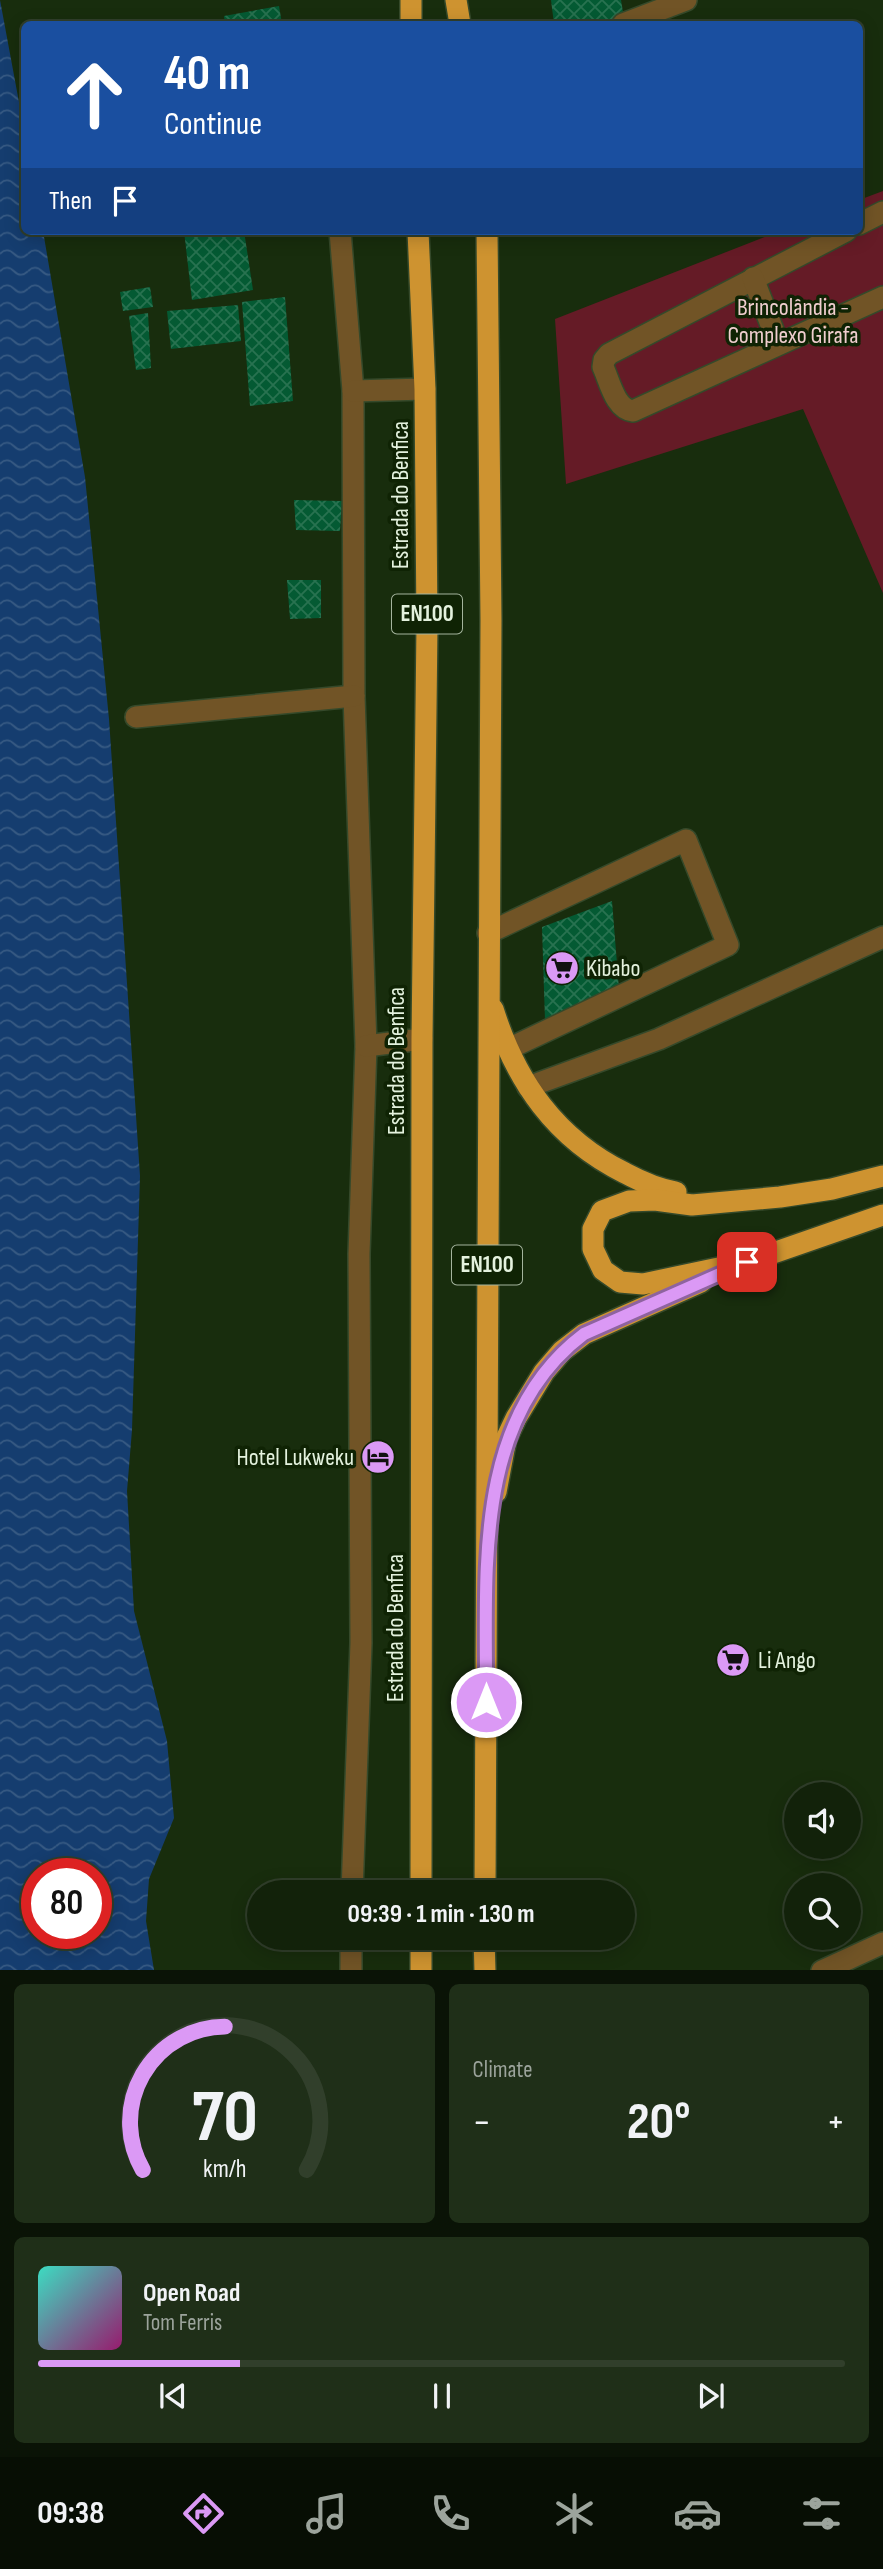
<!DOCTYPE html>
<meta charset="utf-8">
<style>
:root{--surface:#12220a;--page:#1f2f18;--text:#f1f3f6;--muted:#9ca49c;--line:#313f2b;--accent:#db99f5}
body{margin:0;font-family:"Sofia Sans Condensed",sans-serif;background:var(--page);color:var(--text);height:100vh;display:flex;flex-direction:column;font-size:26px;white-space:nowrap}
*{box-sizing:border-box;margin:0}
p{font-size:23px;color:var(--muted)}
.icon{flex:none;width:38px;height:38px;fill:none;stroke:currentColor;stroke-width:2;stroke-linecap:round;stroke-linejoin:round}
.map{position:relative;height:1970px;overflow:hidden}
.details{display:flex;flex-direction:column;gap:14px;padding:14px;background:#0a1306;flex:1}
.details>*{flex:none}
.banner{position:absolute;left:21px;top:21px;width:842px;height:214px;border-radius:10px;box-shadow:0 4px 18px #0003,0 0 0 2px var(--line);background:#1a4fa0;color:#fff;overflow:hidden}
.controls{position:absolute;left:784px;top:1782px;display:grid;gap:14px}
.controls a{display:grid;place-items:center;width:77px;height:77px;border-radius:50%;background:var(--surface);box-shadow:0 4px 18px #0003,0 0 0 2px var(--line);font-size:35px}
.speed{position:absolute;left:21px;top:1858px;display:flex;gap:14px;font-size:35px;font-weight:700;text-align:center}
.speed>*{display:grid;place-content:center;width:91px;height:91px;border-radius:50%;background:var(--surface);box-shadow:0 4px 18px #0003,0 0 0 2px var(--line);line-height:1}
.speed .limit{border:10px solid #d22;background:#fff;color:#111}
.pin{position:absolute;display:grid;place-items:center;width:60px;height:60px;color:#fff;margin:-30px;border-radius:14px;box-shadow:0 4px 10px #0006}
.me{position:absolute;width:77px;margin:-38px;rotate:0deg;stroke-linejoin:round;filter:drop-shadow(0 0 5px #0008)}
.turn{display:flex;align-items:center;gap:24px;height:147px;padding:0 28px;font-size:32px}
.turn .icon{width:91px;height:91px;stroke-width:2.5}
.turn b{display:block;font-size:49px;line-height:60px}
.then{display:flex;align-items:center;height:66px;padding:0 28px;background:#0003;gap:14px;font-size:26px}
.big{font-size:52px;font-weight:700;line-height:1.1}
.details .tile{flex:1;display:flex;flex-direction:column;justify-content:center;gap:10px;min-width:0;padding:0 24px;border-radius:10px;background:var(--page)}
.details .dial{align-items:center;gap:0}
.dial svg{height:182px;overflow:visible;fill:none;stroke:var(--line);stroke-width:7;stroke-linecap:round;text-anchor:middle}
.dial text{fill:var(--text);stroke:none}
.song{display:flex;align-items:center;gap:21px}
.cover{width:84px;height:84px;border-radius:10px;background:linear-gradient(135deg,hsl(170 70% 55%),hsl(320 70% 35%))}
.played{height:7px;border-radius:4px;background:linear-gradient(90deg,var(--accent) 25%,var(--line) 25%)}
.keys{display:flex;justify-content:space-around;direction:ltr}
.heat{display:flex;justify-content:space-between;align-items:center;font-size:38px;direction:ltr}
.details .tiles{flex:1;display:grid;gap:14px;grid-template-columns:1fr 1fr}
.tile:last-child{grid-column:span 2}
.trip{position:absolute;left:247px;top:1880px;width:388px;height:70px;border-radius:35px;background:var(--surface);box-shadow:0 4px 18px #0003,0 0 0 2px var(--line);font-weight:700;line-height:70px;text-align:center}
.tabs{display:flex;height:112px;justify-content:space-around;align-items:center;background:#070e04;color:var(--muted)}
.tabs .icon{width:49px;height:49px}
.tabs .selected{color:var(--accent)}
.tabs b{font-size:32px;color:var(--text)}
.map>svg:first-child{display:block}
.park{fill:#651b26}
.water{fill:url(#water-waves);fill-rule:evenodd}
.building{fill:url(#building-cross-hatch)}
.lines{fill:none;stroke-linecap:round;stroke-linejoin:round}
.minor-casing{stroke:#35492a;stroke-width:24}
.highway-casing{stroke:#35492a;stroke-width:24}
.minor{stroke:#715426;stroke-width:21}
.highway{stroke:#ce9330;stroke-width:21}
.route-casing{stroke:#8e639f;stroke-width:18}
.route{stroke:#db99f5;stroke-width:12}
.labels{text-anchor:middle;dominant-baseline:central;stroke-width:7;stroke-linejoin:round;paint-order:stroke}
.shield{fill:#0f2304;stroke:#a4b49d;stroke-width:2}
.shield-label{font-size:23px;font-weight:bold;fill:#e4f2de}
.park-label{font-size:24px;fill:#f0cecf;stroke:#0f2304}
.street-label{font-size:24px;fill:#e4f2de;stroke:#0f2304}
.poi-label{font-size:24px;fill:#e4f2de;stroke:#0f2304;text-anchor:start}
</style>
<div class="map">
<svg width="883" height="1971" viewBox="0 0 883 1971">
<defs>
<pattern id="water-waves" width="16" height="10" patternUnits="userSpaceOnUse" patternTransform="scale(1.75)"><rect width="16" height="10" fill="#153d6f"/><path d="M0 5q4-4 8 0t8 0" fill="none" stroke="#375a83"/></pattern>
<pattern id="building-cross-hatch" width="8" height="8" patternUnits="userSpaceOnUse" patternTransform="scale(1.75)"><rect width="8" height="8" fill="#045a33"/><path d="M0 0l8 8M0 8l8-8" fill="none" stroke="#287250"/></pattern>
</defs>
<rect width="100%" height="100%" fill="#182d0d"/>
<polygon class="park" points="883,191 883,593 803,409 566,484 555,319 780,231 859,231 859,200"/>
<path class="water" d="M0 0 24 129V231H43L85 477 109 719 135 1101 140 1176 132 1430 127 1491 134 1611 167 1741 174 1818 149 1879 146 1921 154 1970H0ZM37 1874H96V1934H37Z"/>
<g class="building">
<polygon points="551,0 621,0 624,18 607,24 554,24"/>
<polygon points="279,6 282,24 225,24 224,16"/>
<polygon points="184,231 244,231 253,290 192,300"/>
<polygon points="150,287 153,307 123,311 120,292"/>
<polygon points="285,297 293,401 250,406 242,302"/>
<polygon points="238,305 241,341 171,349 167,311"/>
<polygon points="148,313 151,368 136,370 129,316"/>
<polygon points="294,500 342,501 340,531 296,530"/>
<polygon points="287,580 321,580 321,618 290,619"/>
<polygon points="612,901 619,989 545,1020 542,927"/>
</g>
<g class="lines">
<g class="minor-casing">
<g id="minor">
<polyline points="623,24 686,0"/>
<polyline points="859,224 883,212"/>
<polyline points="340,231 353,391 354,696 366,1046 359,1254 361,1643 352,1892"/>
<path d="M846 231 609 354 604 360 603 367C610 382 615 409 633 411L883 297"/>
<polyline points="753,278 778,343"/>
<polyline points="353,391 425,389"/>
<polyline points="136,717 354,696"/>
<polyline points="488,933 686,840 728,945 508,1049"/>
<polyline points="366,1046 422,1039"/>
<polyline points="528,1087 659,1039 883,937"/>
<polyline points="351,1971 351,1937"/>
<polyline points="822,1971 883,1943"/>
</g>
</g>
<g class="highway-casing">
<g id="highway">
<polyline points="411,0 411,24"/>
<polyline points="456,0 460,24"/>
<polyline points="418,231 425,389 427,626 422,1039 421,1892"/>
<path d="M493 1009C516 1082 556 1139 625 1173 642 1182 657 1189 676 1192"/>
<polyline points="883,1176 832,1189 780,1197 692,1205 655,1200 629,1201 602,1211 593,1229 593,1249 603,1270 620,1282 643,1284 747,1262 883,1215"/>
<polyline points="496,1492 506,1439 516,1418 544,1372 562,1351 584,1334 701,1282"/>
<polyline points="485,1892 491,620 487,231"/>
<polyline points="484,1937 485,1971"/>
<polyline points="421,1971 421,1937"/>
</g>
</g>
<use href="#minor" class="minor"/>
<use href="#highway" class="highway"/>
</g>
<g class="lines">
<g class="route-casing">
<path id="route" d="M486 1702C487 1575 471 1419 584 1334L747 1262"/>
</g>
<use href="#route" class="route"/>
</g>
<defs>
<g id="supermarket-disc" transform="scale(1.75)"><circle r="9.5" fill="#db99f5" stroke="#0f2304"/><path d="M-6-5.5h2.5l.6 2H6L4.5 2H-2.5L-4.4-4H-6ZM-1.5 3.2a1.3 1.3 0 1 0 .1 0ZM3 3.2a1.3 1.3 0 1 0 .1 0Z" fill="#111"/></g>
<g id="hotel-disc" transform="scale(1.75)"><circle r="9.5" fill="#db99f5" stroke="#0f2304"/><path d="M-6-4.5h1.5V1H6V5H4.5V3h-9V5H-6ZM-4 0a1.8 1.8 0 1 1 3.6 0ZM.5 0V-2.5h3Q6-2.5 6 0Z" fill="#111"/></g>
</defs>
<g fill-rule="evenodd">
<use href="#supermarket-disc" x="562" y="968"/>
<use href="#hotel-disc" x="378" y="1457"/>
<use href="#supermarket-disc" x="733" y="1660"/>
</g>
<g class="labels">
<g class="shield">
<rect x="392" y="594.5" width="70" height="39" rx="5"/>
<rect x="452" y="1245.5" width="70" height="39" rx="5"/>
</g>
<g class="shield-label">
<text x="427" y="614">EN100</text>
<text x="487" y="1265">EN100</text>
</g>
<g class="park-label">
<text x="793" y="307">Brincolândia -<tspan x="793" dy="28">Complexo Girafa</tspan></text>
</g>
<g class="street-label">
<text transform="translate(400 495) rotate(-90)">Estrada do Benfica</text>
<text transform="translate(396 1061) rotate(-90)">Estrada do Benfica</text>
<text transform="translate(395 1628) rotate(-90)">Estrada do Benfica</text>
</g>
<g class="poi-label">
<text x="586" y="968">Kibabo</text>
<text x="354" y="1457" text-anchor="end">Hotel Lukweku</text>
<text x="758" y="1660">Li Ango</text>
</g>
</g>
</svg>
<div class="controls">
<a><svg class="icon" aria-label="sound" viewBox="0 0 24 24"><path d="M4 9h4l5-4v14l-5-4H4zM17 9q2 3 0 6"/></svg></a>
<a><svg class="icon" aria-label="search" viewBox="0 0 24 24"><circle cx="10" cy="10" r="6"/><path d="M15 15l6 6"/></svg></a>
</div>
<div class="speed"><div class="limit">80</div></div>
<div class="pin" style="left:747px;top:1262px;background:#d93025"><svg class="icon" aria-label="arrive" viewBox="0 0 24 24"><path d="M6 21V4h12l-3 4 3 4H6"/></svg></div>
<svg class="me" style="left:486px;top:1702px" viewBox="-20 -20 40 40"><circle r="17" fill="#db99f5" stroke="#fff" stroke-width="3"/><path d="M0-11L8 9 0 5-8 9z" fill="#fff"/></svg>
<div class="trip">09:39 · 1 min · 130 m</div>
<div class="banner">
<div class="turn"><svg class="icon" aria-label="ahead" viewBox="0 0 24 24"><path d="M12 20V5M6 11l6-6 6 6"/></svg><div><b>40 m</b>Continue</div></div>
<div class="then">Then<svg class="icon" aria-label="arrive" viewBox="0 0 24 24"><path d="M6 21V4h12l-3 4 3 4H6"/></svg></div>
</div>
</div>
<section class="details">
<div class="tiles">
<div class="tile dial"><svg viewBox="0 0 100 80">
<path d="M14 69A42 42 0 1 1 86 69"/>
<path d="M14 69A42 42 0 0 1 50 6" stroke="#db99f5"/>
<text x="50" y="56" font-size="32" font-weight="700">70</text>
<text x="50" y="72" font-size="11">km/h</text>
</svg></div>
<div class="tile"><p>Climate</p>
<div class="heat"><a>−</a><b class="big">20°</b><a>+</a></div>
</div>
<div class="tile">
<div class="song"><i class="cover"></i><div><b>Open Road</b><p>Tom Ferris</p></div></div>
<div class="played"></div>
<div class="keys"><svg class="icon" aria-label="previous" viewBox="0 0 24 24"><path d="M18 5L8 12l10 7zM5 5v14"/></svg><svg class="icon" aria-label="pause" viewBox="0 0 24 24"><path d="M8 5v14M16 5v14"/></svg><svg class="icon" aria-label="next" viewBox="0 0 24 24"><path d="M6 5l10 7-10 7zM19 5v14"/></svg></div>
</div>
</div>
</section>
<nav class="tabs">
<b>09:38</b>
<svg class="icon selected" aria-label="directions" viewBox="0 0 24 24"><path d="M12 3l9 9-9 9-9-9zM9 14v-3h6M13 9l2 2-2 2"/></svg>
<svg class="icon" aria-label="music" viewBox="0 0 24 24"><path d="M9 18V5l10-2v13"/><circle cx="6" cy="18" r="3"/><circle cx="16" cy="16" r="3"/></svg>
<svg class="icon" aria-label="phone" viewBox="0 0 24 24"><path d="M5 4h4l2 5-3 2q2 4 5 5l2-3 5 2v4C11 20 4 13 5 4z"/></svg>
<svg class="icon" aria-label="climate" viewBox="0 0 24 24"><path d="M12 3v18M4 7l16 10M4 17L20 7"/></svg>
<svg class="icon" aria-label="car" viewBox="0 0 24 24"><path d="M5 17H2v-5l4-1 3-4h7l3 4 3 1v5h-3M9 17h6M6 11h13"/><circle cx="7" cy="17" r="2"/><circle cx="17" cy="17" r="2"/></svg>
<svg class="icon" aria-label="filters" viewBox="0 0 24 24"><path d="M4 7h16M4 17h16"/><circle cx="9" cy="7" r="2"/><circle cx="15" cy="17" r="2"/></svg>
</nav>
